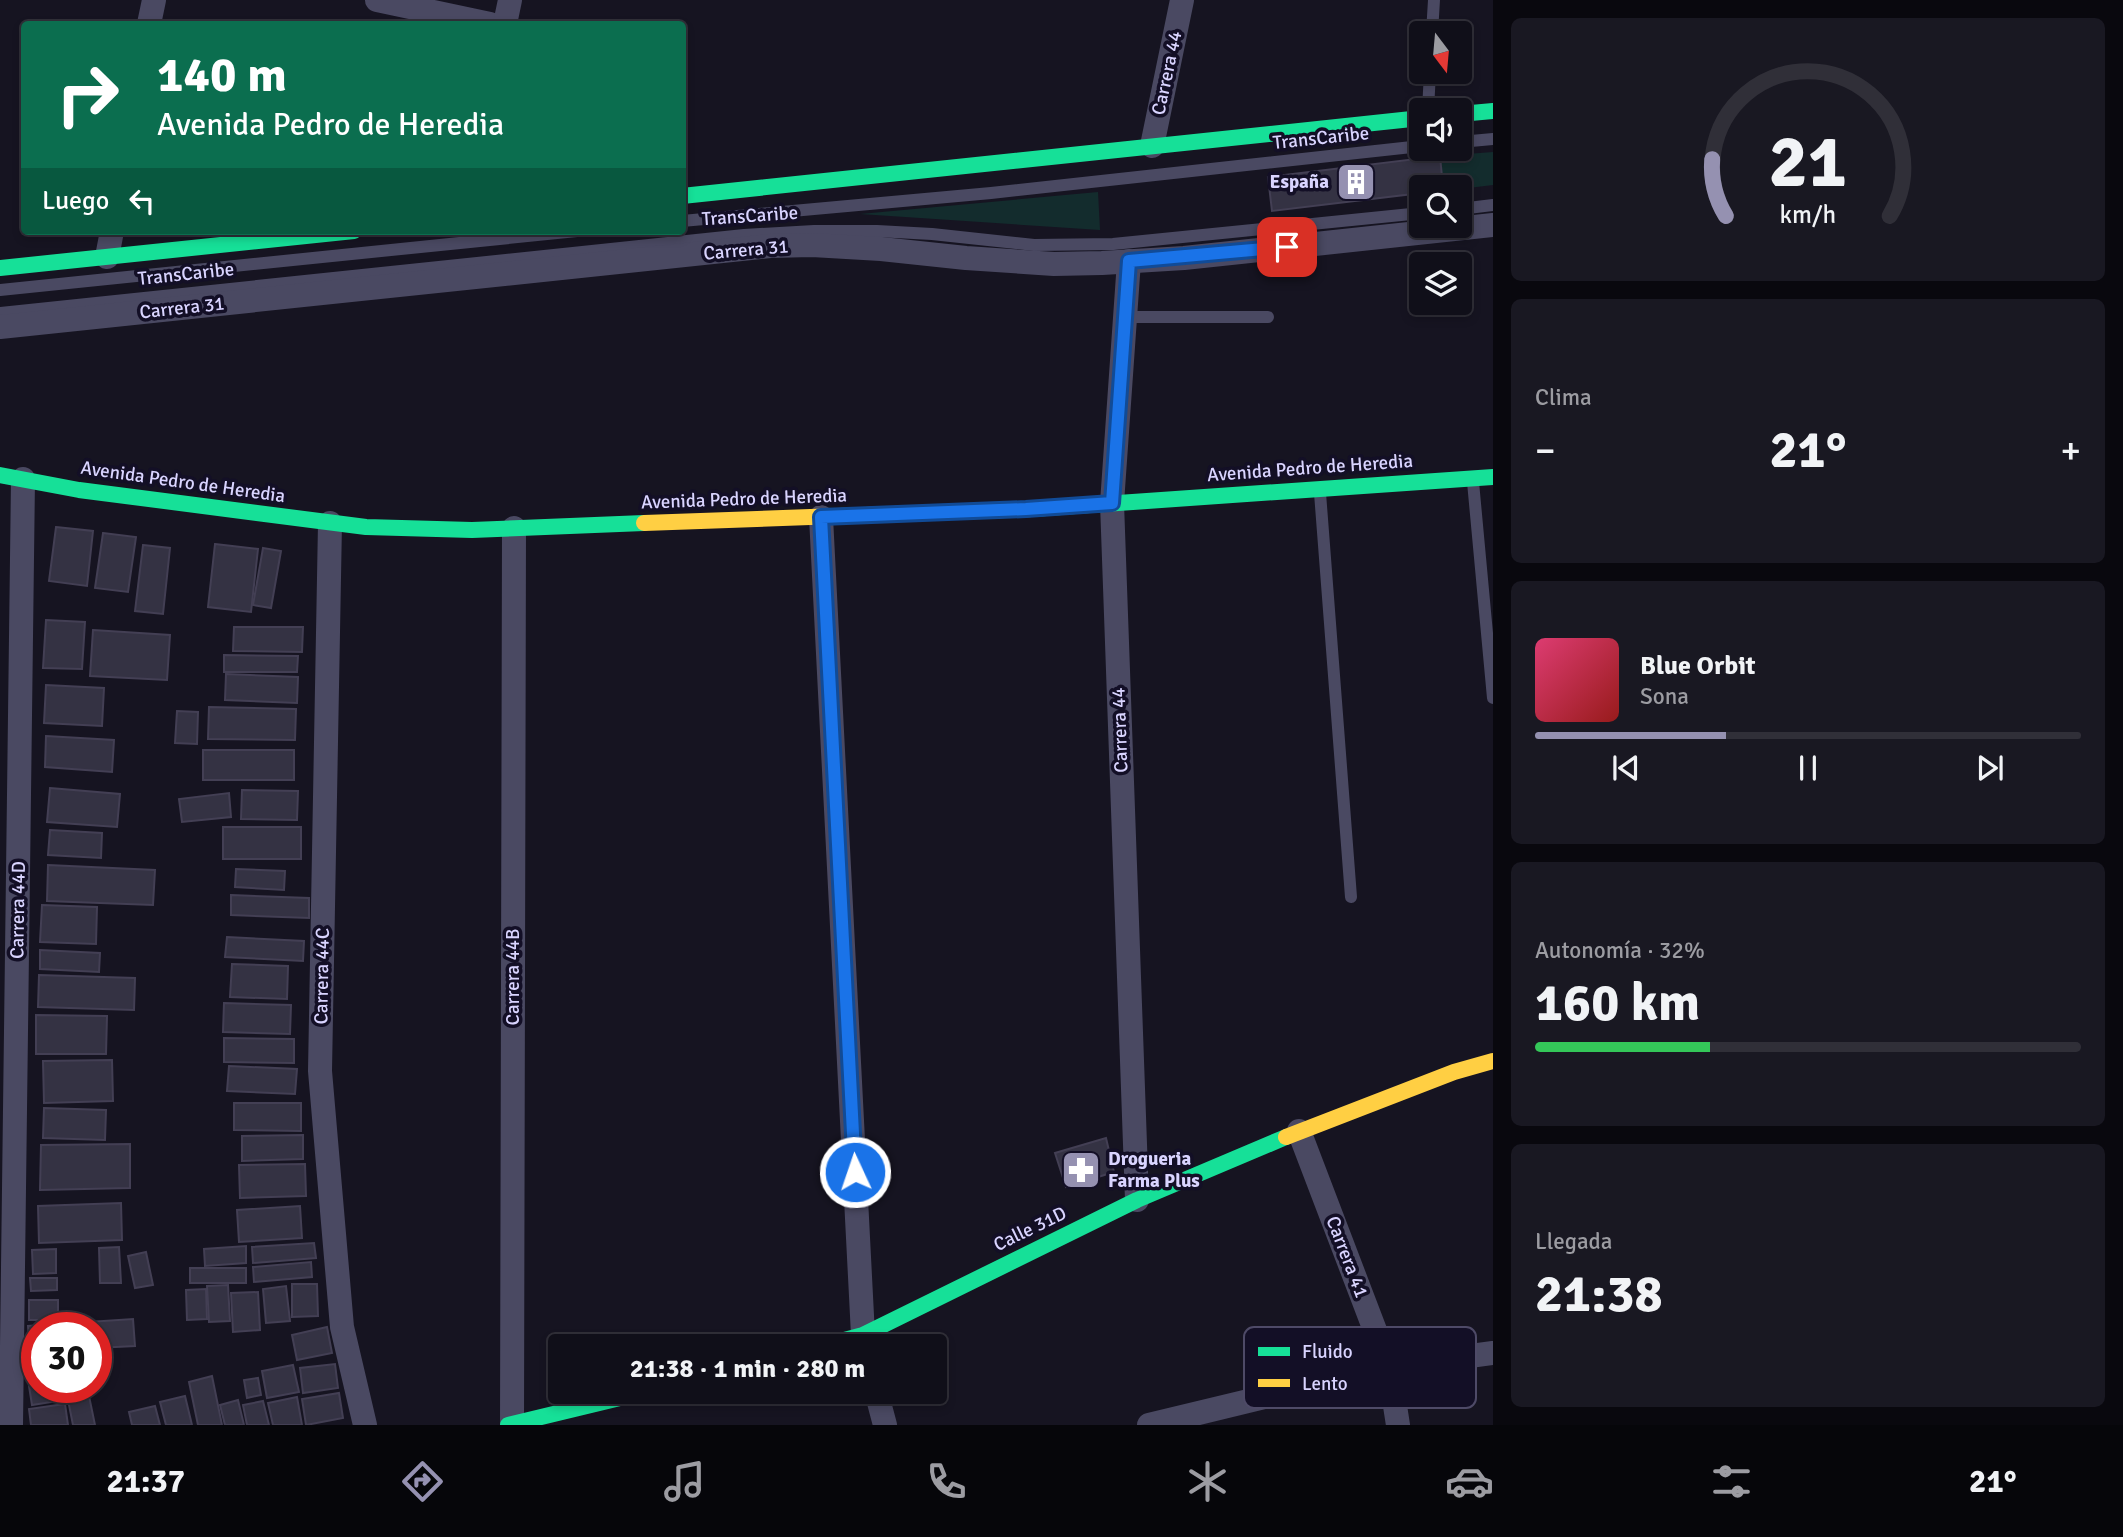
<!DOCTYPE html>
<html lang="es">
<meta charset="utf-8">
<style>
:root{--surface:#100f19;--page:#191822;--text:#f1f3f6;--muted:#9c9ca2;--line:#302f38;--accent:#9591b1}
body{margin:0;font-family:Signika,sans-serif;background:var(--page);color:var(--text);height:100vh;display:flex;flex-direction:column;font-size:26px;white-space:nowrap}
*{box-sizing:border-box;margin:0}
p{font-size:23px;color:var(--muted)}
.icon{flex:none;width:38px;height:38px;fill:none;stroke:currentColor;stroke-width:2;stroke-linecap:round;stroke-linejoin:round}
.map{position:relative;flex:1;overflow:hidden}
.side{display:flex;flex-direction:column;gap:18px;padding:18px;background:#09080e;width:630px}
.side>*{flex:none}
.top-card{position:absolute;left:21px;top:21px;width:665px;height:214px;border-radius:7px;box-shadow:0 4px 10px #0003,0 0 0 2px var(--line);background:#0b6e4f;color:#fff;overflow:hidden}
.needle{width:46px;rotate:164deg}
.fabs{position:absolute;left:1409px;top:21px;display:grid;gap:14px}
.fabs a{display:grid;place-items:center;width:63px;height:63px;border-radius:7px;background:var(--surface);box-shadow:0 4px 10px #0003,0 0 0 2px var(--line);font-size:35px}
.speed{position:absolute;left:21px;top:1312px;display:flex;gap:14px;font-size:35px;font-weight:700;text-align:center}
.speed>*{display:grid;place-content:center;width:91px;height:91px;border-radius:50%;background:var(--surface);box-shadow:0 4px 10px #0003,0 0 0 2px var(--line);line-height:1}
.speed .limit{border:10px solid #d22;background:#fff;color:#111}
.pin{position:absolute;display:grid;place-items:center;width:60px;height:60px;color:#fff;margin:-30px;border-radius:14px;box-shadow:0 4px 10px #0006}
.me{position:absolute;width:77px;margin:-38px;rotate:357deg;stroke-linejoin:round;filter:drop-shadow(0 0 5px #0008)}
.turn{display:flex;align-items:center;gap:24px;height:147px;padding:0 21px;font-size:32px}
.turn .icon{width:91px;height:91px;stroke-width:2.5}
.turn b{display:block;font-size:49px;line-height:60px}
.then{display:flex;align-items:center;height:66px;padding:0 21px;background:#0003;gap:14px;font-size:26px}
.big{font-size:52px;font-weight:700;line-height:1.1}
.side .card{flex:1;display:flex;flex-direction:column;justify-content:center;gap:10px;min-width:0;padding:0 24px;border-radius:10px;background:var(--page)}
.side .dial{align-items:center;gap:0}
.dial svg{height:182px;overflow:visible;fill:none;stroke:var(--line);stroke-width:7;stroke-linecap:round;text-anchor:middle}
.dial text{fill:var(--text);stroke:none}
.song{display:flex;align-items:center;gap:21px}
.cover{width:84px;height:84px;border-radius:10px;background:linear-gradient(135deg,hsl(340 70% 55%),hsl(0 70% 35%))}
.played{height:7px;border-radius:4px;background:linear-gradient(90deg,var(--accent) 35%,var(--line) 35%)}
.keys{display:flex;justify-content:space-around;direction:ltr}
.heat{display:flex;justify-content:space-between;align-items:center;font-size:38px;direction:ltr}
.charge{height:10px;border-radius:5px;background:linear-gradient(90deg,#34c759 32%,var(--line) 0)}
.trip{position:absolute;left:548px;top:1334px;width:399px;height:70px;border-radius:7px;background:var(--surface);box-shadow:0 4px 10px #0003,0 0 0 2px var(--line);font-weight:700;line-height:70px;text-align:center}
.menu{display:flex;height:112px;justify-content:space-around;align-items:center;background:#06060a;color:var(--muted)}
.menu .icon{width:49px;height:49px}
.menu .current{color:var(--accent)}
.menu b{font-size:32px;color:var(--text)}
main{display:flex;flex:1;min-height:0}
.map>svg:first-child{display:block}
.green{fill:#132c2d}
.building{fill:#343243;stroke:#433f54;stroke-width:2}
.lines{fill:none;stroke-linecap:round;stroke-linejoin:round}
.lane{stroke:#4a4962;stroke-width:12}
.street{stroke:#4a4962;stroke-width:24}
.fast{stroke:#16e098;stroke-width:16}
.slow{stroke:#ffcf43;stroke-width:16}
.route-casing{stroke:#114b97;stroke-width:18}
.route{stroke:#1a73e8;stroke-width:12}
.labels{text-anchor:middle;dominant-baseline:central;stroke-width:7;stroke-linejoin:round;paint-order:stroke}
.street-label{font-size:19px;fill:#d9d4ff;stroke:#130f26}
.poi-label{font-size:19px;font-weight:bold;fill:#d9d4ff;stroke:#130f26;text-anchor:end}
.key{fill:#130f26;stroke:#4e4a67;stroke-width:2}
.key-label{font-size:19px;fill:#d9d4ff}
</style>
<main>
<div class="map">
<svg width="1493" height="1425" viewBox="0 0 1493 1425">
<rect width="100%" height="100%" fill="#161421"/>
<g class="green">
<polygon points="1493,152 1493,185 1460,189 1460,187 1443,187 1440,156"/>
<polygon points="1098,192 1100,230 860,214"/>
</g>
<g class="building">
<polygon points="1440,156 1443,187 1421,187 1421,193 1272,211 1268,177"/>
<polygon points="56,527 93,531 87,586 49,581"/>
<polygon points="103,533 136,537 128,592 95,588"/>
<polygon points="215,544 258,549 251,612 208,607"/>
<polygon points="143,545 170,548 163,614 135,611"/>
<polygon points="263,548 281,551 271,608 253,605"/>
<polygon points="46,620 85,622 82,669 43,668"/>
<polygon points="234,627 303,627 302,652 233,651"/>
<polygon points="93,630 170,635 167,680 90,676"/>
<polygon points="224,655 298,656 297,672 224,672"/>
<polygon points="226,674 298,677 297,703 225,700"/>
<polygon points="46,685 104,688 102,726 44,723"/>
<polygon points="209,707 296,709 295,740 208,739"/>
<polygon points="177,711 198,712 197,744 175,743"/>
<polygon points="46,736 114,740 112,772 45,767"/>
<rect x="203" y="750" width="91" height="30"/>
<polygon points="50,788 120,794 117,827 47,822"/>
<polygon points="242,790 298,791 297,820 241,819"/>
<polygon points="229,793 231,817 182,822 179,799"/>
<rect x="223" y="827" width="78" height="32"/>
<polygon points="50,830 102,833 101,858 48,855"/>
<polygon points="48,865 155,870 153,905 47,901"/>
<polygon points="236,869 285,871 284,890 235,887"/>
<polygon points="231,895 309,898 309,918 231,915"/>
<polygon points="42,905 97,907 96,944 40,942"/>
<polygon points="227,937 304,941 303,961 225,957"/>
<polygon points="40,950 100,953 99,972 40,969"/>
<polygon points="232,964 288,966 287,999 230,997"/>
<polygon points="39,975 135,978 134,1010 38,1007"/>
<polygon points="224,1003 291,1005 290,1034 223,1032"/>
<polygon points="36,1015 107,1016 106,1054 36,1054"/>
<polygon points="224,1038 294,1039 294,1063 224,1062"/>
<polygon points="112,1060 113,1101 44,1103 43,1061"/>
<polygon points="229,1066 297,1069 295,1094 227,1091"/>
<polygon points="234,1103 301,1103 301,1131 234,1130"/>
<polygon points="44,1108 106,1110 105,1140 43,1138"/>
<polygon points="303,1135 303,1159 242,1161 242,1136"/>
<polygon points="1106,1138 1114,1172 1066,1187 1055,1153"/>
<polygon points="130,1144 130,1188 40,1190 41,1145"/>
<polygon points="305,1164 306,1196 240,1198 239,1165"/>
<polygon points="121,1203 122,1240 39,1243 38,1206"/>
<polygon points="300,1206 302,1238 239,1242 237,1210"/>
<polygon points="314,1243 316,1258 253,1263 252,1247"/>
<polygon points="246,1246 246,1263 205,1266 204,1249"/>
<polygon points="119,1247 121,1283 100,1283 99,1248"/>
<polygon points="56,1249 56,1273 33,1274 32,1250"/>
<polygon points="146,1252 153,1285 135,1288 128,1256"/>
<polygon points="311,1262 312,1277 254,1282 253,1267"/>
<rect x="190" y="1268" width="56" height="15"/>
<polygon points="30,1278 57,1278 57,1290 31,1291"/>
<polygon points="292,1284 317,1284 318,1316 292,1317"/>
<polygon points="228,1285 230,1321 209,1322 207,1286"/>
<polygon points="286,1286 290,1321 266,1323 263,1289"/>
<polygon points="206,1289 207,1319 187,1320 186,1290"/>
<polygon points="258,1292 260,1330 233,1332 231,1293"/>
<rect x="29" y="1300" width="29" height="20"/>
<polygon points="133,1319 135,1346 96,1348 96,1328 37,1328 37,1351 30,1352 28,1326"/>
<polygon points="327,1327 332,1353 297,1360 292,1335"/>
<polygon points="37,1358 37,1380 28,1381 26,1359"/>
<polygon points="335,1364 338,1388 303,1393 300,1368"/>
<polygon points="293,1365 299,1392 267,1398 262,1371"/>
<polygon points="212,1376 222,1425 198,1425 189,1382"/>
<polygon points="258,1378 261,1395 247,1398 244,1380"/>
<polygon points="37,1385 37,1388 63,1388 64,1400 32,1405 29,1386"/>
<polygon points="339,1393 343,1418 306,1425 302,1399"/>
<polygon points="89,1396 95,1425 73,1425 68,1400"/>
<polygon points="185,1396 192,1425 166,1425 160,1402"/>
<polygon points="297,1397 302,1425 273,1425 268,1403"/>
<polygon points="238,1400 244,1425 225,1425 220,1405"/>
<polygon points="263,1401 269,1425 247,1425 243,1405"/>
<polygon points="65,1404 68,1425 31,1425 29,1409"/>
<polygon points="155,1406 160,1425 132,1425 129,1412"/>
</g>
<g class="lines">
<g class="lane">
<polyline points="1432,33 1434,0"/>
<polyline points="1428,110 1430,72"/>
<polyline points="1460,142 1493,139"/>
<polyline points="1460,209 1493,205"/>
<polyline points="682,221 991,193 1421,146"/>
<polyline points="0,290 577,231"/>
<polyline points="0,313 744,235 814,231 877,231 932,234 1034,245 1113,244 1421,213"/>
<polyline points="1125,317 1268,317"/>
<polyline points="1473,482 1493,698"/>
<polyline points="1320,493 1351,897"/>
</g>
<g class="street">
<polyline points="377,0 490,24"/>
<polyline points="149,24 154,0"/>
<polyline points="505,24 510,0"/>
<polyline points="1152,146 1182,0"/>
<polyline points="107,257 112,231"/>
<polyline points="1129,261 1112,503 1137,1200"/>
<polyline points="0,327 770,246 812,245 881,249 966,258 1054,264 1102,263 1184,258 1493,225"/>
<polyline points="821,517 863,1335 865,1346"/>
<polyline points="330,523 320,1071 342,1327 365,1425"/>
<polyline points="1299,1131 1389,1367 1398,1425"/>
<polyline points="876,1391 885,1425"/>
<polyline points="11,1425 23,479"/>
<polyline points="512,1425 514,528"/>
<polyline points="1149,1425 1389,1367 1493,1353"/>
</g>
<g class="fast">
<polyline points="1460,114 1493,111"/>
<polyline points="682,196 1421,118"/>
<polyline points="0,268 354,231"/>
<polyline points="0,475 79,490 366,527 472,530 644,523"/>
<polyline points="1032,509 1493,477"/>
<polyline points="822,1346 863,1335 1137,1200 1286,1137"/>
<polyline points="508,1425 649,1391"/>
</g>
<g class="slow">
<polyline points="644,523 1032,509"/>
<polyline points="1286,1137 1454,1072 1493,1061"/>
</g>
</g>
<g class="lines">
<g class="route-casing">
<polyline id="route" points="855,1172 821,517 1026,509 1112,503 1129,261 1287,247"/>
</g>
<use href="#route" class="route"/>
</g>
<defs>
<g id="building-square" transform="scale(2.0125)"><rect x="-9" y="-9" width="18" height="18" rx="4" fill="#9591b1" stroke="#130f26"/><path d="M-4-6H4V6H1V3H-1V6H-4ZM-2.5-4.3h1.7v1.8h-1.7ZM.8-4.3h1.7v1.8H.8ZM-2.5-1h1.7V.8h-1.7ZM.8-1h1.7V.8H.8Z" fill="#fff"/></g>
<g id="pharmacy-square" transform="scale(2.0125)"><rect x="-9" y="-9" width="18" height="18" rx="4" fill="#9591b1" stroke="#130f26"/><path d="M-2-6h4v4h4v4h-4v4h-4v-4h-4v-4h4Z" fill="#fff"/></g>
</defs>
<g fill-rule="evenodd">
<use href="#building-square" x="1356" y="182"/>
<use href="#pharmacy-square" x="1081" y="1170"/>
</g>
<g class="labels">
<g class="street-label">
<text transform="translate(1167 73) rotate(-78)">Carrera 44</text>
<text transform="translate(1321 138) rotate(-6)">TransCaribe</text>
<text transform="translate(750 216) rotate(-4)">TransCaribe</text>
<text transform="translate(746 250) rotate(-5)">Carrera 31</text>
<text transform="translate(186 274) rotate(-6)">TransCaribe</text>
<text transform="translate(182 308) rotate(-6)">Carrera 31</text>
<text transform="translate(1310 468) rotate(-4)">Avenida Pedro de Heredia</text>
<text transform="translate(183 482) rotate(8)">Avenida Pedro de Heredia</text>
<text transform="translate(744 499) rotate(-2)">Avenida Pedro de Heredia</text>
<text transform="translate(1120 730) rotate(-92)">Carrera 44</text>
<text transform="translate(18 910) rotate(-89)">Carrera 44D</text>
<text transform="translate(322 976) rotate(-89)">Carrera 44C</text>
<text transform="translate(513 977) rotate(-90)">Carrera 44B</text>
<text transform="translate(1030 1229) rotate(-26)">Calle 31D</text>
<text transform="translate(1347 1257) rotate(69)">Carrera 41</text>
</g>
<g class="poi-label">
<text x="1329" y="182">España</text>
<text x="1108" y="1159" text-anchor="start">Drogueria<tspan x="1108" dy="22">Farma Plus</tspan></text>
</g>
</g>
<rect x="1244" y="1327" width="232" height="81" rx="10" class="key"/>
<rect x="1258" y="1347" width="32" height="9" fill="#16e098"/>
<rect x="1258" y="1379" width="32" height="8" fill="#ffcf43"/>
<g class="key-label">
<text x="1302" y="1358">Fluido</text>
<text x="1302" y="1390">Lento</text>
</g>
</svg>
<div class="fabs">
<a><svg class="needle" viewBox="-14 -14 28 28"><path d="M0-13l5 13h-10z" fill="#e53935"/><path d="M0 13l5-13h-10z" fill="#9c9ca2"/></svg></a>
<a><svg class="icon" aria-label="sound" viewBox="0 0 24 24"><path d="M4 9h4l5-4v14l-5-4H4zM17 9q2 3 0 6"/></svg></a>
<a><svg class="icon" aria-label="search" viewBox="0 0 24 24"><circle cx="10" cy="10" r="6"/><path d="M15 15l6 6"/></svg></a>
<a><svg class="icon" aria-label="layers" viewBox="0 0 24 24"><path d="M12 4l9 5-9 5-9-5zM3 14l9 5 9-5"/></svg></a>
</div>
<div class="speed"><div class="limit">30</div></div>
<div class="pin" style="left:1287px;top:247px;background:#d93025"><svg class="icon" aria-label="arrive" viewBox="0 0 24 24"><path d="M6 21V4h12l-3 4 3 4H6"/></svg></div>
<svg class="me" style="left:855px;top:1172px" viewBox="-20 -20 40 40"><circle r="17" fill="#1a73e8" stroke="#fff" stroke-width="3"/><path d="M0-11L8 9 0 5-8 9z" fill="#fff"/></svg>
<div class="trip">21:38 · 1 min · 280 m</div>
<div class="top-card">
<div class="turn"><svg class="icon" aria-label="right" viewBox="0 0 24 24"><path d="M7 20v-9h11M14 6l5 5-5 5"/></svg><div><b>140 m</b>Avenida Pedro de Heredia</div></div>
<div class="then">Luego<svg class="icon" aria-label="left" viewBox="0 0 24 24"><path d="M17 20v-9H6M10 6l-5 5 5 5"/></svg></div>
</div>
</div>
<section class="side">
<div class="card dial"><svg viewBox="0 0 100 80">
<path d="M14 69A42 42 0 1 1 86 69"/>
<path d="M14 69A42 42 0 0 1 8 44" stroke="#9591b1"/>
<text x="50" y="56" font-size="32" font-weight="700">21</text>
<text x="50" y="72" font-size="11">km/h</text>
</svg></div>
<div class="card"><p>Clima</p>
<div class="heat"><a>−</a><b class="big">21°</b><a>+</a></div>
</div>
<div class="card">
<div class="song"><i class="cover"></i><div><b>Blue Orbit</b><p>Sona</p></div></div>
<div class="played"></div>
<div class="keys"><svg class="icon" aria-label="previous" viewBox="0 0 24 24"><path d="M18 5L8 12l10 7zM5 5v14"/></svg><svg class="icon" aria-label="pause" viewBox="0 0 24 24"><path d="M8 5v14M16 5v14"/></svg><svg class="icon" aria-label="next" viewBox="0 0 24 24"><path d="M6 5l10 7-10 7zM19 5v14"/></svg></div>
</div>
<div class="card"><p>Autonomía · 32%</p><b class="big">160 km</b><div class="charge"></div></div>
<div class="card"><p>Llegada</p><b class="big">21:38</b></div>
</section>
</main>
<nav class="menu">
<b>21:37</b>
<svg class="icon current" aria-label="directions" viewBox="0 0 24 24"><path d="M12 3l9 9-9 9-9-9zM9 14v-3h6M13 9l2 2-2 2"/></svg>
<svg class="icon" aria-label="music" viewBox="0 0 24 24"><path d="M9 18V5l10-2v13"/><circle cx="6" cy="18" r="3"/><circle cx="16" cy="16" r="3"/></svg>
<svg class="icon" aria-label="phone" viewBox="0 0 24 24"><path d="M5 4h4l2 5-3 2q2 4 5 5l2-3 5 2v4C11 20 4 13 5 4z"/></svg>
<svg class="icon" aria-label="climate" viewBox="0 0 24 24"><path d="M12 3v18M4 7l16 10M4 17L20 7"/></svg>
<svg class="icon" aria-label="car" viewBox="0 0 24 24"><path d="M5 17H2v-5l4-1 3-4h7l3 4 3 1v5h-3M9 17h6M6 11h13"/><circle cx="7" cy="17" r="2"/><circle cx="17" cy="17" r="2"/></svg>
<svg class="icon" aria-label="filters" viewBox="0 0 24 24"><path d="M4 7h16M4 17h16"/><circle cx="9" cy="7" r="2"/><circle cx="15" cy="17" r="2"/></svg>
<b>21°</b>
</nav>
